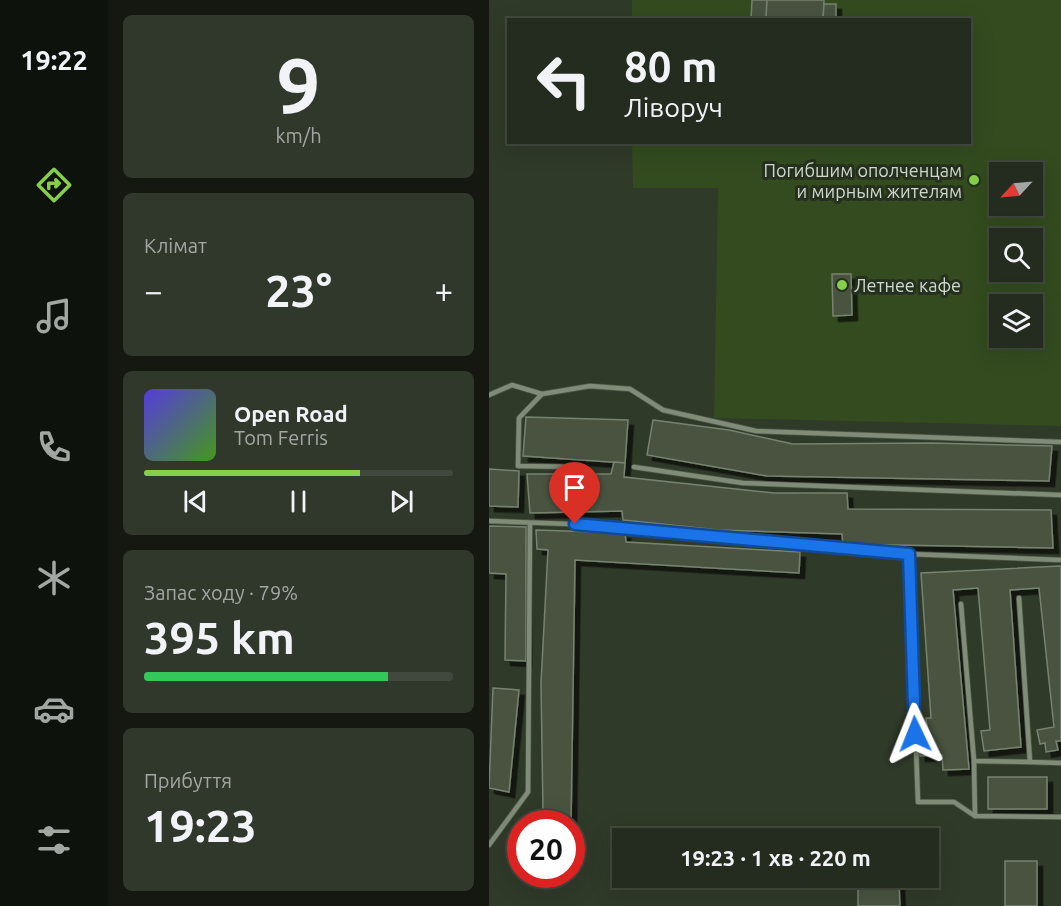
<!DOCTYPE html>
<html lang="uk">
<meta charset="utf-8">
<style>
:root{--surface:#242c1f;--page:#30382c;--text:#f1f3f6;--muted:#a3a7a4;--line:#41483d;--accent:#88cf49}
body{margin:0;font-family:Ubuntu,sans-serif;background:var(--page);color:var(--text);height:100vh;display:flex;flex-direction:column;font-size:22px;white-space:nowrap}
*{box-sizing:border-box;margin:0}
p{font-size:20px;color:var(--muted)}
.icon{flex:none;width:33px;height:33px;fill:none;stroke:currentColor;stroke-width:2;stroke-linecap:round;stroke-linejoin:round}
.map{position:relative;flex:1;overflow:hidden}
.panel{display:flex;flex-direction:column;gap:15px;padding:15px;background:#141811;width:381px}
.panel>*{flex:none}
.top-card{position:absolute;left:18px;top:18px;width:464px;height:126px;border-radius:0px;box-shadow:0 6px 24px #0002,0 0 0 2px var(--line);background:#242c1f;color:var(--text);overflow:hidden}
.needle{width:39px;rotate:244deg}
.tools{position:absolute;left:500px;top:162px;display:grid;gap:12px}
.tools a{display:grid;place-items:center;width:54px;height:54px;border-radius:0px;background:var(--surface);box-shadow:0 6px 24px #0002,0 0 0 2px var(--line);font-size:30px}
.speed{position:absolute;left:18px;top:810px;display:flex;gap:12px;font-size:30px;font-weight:700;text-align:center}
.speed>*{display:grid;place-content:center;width:78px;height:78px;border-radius:50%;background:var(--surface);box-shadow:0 6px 24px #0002,0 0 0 2px var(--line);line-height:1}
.speed .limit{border:9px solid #d22;background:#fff;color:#111}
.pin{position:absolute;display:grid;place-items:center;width:51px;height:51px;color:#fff;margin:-62px -26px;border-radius:50% 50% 50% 0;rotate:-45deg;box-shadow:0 0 6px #0007}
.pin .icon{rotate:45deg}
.me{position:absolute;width:66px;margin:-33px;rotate:358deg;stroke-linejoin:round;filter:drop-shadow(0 0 4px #0008)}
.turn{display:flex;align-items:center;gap:21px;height:126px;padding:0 18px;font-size:27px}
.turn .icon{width:78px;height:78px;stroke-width:2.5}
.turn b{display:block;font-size:42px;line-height:51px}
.big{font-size:45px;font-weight:700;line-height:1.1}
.panel .tile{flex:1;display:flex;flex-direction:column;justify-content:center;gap:9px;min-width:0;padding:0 21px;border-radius:9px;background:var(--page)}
.panel .dial{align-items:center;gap:0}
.dial b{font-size:78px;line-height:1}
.song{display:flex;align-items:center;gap:18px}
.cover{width:72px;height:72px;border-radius:9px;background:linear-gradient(135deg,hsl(250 70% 55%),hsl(100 70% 35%))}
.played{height:6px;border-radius:3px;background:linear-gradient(90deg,var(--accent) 70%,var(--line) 70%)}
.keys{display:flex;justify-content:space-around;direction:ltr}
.heat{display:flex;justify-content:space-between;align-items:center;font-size:33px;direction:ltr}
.charge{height:9px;border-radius:4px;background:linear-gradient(90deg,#34c759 79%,var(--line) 0)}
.trip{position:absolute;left:123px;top:828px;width:327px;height:60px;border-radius:0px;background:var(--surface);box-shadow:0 6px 24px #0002,0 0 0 2px var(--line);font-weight:700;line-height:60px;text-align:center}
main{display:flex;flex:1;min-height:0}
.dock{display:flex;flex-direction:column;width:108px;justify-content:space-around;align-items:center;background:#0e120c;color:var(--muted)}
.dock .icon{width:42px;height:42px}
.dock .current{color:var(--accent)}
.dock b{font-size:27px;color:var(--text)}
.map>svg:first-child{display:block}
.green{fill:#334b1f;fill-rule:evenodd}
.building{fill:#485241;stroke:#778370;stroke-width:1.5;filter:url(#shadow)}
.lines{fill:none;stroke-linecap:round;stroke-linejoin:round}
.lane-casing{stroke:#4f5849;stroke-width:6}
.lane{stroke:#808b78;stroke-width:4.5}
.route-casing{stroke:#114b97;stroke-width:15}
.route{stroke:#1a73e8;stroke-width:10}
.poi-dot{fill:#88cf49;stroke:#26301f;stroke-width:2}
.labels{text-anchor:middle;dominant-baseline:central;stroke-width:6;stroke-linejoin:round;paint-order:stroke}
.poi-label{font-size:18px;fill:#d0d7cc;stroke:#26301f;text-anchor:end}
</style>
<main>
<nav class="dock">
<b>19:22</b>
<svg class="icon current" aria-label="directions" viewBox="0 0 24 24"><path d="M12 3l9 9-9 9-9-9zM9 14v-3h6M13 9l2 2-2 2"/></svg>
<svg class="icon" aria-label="music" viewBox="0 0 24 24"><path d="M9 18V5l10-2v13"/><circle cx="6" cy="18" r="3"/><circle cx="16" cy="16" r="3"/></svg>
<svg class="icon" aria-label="phone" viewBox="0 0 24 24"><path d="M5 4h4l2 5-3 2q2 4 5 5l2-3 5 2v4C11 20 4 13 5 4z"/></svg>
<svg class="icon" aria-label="climate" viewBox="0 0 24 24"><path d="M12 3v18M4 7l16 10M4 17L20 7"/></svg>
<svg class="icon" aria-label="car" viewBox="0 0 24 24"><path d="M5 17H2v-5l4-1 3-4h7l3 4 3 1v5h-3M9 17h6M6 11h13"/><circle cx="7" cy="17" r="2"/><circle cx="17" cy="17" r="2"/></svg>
<svg class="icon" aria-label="filters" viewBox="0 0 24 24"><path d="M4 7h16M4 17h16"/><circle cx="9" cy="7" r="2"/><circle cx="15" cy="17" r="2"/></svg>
</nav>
<section class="panel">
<div class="tile dial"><b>9</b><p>km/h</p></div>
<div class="tile"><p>Клімат</p>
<div class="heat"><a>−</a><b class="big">23°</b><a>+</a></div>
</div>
<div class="tile">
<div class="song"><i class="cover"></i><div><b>Open Road</b><p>Tom Ferris</p></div></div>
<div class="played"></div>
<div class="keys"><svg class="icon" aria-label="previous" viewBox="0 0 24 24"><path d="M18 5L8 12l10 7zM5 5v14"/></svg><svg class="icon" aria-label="pause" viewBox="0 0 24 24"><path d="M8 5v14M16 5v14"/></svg><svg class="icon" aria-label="next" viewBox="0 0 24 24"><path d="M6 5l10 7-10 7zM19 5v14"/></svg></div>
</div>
<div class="tile"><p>Запас ходу · 79%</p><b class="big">395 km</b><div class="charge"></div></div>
<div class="tile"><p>Прибуття</p><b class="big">19:23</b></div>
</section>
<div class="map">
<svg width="572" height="906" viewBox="0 0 572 906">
<defs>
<filter id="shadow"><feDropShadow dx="5.5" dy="5.5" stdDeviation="0" flood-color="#0009"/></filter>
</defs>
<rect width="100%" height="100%" fill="#303a29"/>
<path class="green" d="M143 0H572V426L225 418 229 188H144L143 143 480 142V20L143 19ZM510 172H543V206H510ZM510 238H543V272H510ZM510 304H543V338H510Z"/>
<g class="building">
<polygon points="263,0 278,0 277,20 262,20"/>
<polygon points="278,0 335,0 334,20 277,20"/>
<polygon points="335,4 347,4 347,20 334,20"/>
<polygon points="343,274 362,274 363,315 344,316"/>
<polygon points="37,417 139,420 136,463 34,456"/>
<polygon points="164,420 240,430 304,444 443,443 563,446 560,481 278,476 158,455"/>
<polygon points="125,462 136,463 135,477 285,493 358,493 359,509 562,510 564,548 354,544 353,534 230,530 134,520 133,511 41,513 38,474 122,474"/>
<polygon points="0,469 30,471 29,507 0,506"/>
<polygon points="0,526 37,527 37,661 16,660 17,574 0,573"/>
<polygon points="47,530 136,533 137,542 311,552 310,573 86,560 82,824 46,824 54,813 52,683 59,550 48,549"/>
<polygon points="572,566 572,741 567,741 569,750 557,752 556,743 551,744 548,730 565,727 550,588 521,590 532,747 495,751 492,731 501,730 489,588 464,590 480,769 454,770 453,755 431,756 430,736 439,735 437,718 442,718 432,573"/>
<polygon points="4,688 30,690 20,792 0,788"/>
<rect x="499" y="777" width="59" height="32"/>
<polygon points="32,843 32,871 19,860"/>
<rect x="516" y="861" width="32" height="45"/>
<polygon points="410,884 411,906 369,906 369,885"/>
</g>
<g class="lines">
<g class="lane-casing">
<g id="lane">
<polyline points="0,395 23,385 53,394"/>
<polyline points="94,467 29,466 30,418 53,394 101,386 141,389 174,410 267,431 572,442"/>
<polyline points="145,467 254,483 572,495"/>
<polyline points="0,521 108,525 420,554 572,560"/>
<polyline points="420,554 429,802 465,802 486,816 572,817"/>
<polyline points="530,598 541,762 572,763"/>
<polyline points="472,604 485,761 541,762"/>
<polyline points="485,761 486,816"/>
<polyline points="0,845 39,792 41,523"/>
</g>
</g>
<use href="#lane" class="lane"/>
</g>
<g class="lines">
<g class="route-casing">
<polyline id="route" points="86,524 420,554 426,734"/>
</g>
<use href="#route" class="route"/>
</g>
<g class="poi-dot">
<circle cx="485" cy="180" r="6"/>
<circle cx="353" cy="285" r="6"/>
</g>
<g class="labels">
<g class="poi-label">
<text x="473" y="170">Погибшим ополченцам<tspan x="473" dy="21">и мирным жителям</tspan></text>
<text x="365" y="285" text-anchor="start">Летнее кафе</text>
</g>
</g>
</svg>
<div class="tools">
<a><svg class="needle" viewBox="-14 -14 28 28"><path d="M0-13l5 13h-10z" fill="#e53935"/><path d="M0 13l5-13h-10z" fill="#a3a7a4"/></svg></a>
<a><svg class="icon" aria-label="search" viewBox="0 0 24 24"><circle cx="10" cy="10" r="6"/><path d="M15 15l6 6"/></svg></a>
<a><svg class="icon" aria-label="layers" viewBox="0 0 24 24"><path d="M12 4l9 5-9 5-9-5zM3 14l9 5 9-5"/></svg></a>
</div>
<div class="speed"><div class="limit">20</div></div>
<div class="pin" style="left:86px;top:524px;background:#d93025"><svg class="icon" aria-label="arrive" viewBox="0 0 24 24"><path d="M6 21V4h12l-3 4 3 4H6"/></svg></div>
<svg class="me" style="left:426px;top:734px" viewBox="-20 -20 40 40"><path d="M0-17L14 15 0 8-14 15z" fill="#1a73e8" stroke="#fff" stroke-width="4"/></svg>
<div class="trip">19:23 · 1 хв · 220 m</div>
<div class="top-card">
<div class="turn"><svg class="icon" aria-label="left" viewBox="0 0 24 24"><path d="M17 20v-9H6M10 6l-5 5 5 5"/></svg><div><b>80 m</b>Ліворуч</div></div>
</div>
</div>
</main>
